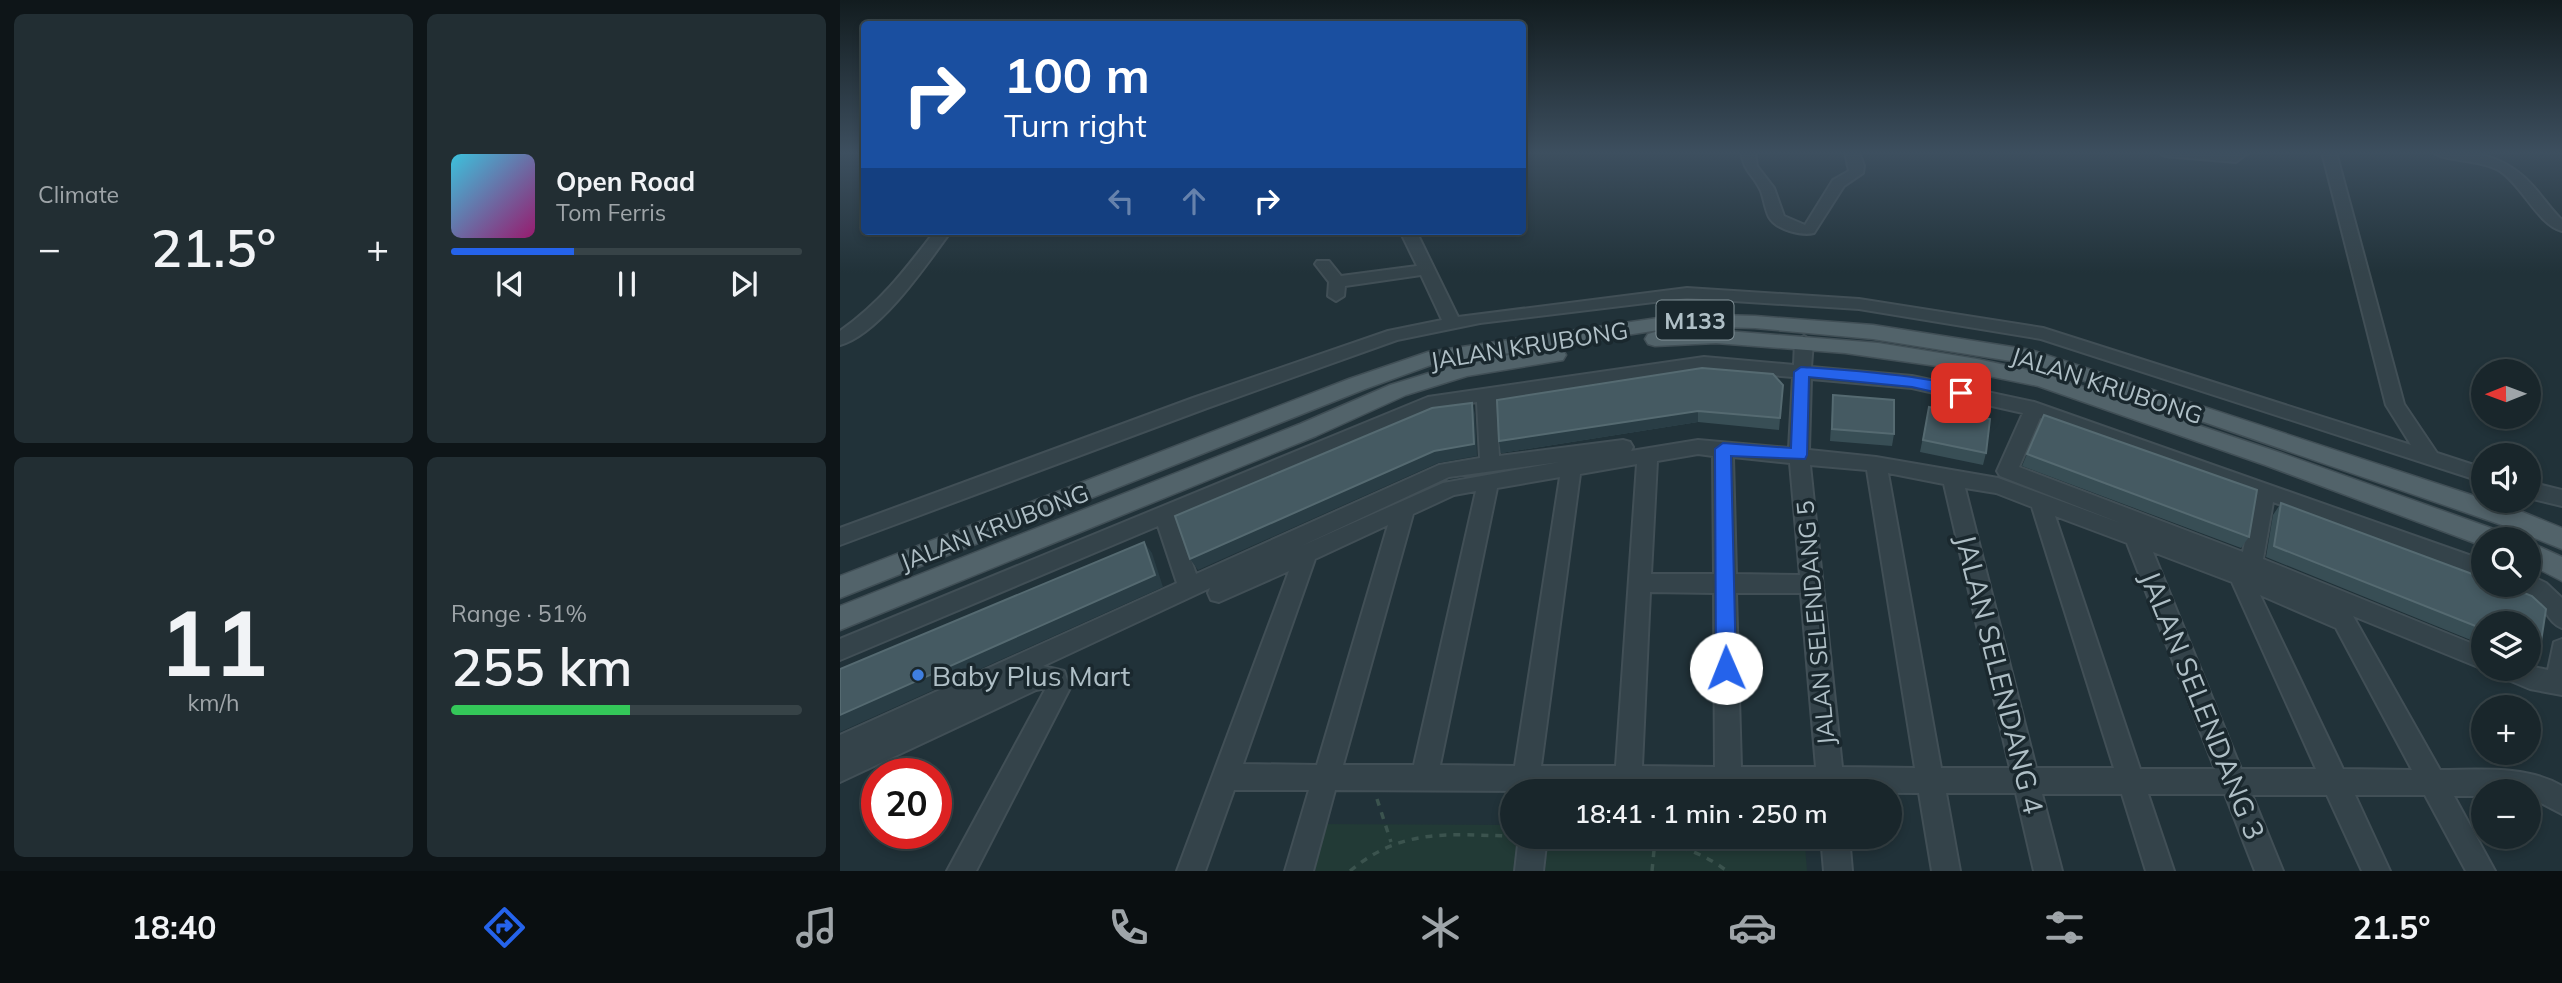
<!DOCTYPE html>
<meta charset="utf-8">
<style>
:root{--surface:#19262b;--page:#222e33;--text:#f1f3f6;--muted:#9fa5a9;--line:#374347;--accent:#2563eb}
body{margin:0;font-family:Mulish,sans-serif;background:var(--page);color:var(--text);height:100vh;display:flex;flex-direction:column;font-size:26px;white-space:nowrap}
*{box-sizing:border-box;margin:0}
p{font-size:23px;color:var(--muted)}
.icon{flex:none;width:38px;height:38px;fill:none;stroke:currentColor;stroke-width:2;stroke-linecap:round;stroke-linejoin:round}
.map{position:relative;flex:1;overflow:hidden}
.details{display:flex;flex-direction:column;gap:14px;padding:14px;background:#0e1518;width:840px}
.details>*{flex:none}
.top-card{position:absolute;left:21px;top:21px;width:665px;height:214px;border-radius:7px;box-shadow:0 4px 10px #0003,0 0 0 2px var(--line);background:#1a4fa0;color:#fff;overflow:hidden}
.needle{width:46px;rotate:269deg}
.fabs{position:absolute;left:1631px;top:359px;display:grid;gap:14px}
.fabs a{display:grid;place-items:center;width:70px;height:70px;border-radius:50%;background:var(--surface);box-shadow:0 4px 10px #0003,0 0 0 2px var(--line);font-size:35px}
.speed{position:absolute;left:21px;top:758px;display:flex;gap:14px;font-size:35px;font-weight:700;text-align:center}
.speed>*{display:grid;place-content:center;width:91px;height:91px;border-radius:50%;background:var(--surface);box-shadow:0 4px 10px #0003,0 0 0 2px var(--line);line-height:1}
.speed .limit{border:10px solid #d22;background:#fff;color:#111}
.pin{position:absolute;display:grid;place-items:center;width:60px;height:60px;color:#fff;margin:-30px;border-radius:14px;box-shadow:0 4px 10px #0006}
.me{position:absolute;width:77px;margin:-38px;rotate:359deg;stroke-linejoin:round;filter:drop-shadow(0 0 5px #0008)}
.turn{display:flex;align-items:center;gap:24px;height:147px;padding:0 28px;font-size:32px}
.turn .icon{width:91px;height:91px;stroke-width:2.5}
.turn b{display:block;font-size:49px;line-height:60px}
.lanes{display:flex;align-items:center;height:66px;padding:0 28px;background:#0003;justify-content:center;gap:35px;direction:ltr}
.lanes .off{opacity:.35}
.big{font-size:52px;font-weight:600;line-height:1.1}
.details .card{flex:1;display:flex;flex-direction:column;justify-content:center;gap:10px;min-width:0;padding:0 24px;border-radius:10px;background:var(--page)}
.details .dial{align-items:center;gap:0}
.dial b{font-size:91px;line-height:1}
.song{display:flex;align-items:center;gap:21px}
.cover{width:84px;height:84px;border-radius:10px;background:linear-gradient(135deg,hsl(190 70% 55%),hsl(320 70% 35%))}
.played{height:7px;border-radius:4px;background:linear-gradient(90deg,var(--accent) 35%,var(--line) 35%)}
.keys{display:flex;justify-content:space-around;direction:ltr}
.heat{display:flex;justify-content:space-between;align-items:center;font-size:38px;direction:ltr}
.charge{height:10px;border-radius:5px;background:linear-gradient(90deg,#34c759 51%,var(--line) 0)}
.details .tiles{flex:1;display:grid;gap:14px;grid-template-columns:repeat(2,1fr)}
.trip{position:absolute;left:660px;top:779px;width:402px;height:70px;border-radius:35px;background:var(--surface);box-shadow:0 4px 10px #0003,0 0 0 2px var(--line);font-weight:600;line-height:70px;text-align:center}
.dock{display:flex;height:112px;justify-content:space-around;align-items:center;background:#0a0f11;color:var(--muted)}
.dock .icon{width:49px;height:49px}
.dock .current{color:var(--accent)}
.dock b{font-size:32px;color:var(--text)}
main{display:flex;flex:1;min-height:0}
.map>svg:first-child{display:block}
.green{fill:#223a36}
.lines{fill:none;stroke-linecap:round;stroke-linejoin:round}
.minor-casing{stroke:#414f56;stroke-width:4}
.major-casing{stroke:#414f56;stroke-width:3}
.path{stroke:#3b534e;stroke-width:3.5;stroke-dasharray:7 7;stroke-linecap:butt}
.minor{fill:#34434a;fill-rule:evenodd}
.major{fill:#52636a;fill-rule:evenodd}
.wall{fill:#384e55}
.shaded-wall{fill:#293d45}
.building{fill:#455a62;stroke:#556a71;stroke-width:2}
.route{fill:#2563eb;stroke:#184099;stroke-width:2}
.shop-dot{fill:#3f7fe0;stroke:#1a282e;stroke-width:2.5}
.labels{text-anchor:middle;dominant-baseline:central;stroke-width:7;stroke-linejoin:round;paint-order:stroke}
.shield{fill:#1a282e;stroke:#829298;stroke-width:2}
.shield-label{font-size:23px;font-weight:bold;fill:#afbfc6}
.street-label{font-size:24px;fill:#afbfc6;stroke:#1a282e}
.near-street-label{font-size:28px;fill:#afbfc6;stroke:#1a282e}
.near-poi-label{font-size:28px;fill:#afbfc6;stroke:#1a282e;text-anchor:start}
</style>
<main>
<section class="details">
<div class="tiles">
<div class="card"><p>Climate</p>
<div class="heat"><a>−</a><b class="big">21.5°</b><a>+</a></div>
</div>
<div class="card">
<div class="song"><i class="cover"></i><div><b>Open Road</b><p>Tom Ferris</p></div></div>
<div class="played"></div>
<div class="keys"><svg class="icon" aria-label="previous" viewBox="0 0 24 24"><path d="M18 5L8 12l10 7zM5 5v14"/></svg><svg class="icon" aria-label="pause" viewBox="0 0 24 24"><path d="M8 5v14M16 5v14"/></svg><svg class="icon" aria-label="next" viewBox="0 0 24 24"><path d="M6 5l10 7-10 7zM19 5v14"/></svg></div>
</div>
<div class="card dial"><b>11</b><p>km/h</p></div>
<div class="card"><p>Range · 51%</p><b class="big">255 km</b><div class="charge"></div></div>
</div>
</section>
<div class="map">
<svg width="1722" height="871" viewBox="0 0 1722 871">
<rect width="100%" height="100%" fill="#213239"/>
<polygon class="green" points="477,824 672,825 672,836 958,837 965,846 967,871 464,871"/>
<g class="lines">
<g class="minor-casing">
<g id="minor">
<path d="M901 152H915L917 166 934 188 944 216 965 225 993 180 1009 171 1005 152H1019L1024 166 1023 173 1004 186 974 233C962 236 936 230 929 217 925 209 924 199 921 191 913 174 904 172 901 152Z"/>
<polygon points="1318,152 1409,152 1396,162 1325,156"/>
<polygon points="1482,152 1496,152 1564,404 1597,453 1643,468 1643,482 1201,339 1019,309 847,298 640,323 557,340 367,408 0,545 0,528 353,398 548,331 602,320 581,275 505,286 504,296 496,301 488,296 489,282 475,264 477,261 489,261 501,276 577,266 560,231 576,231 618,317 847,288 1019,299 1203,328 1571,445 1546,405"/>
<path d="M1593 152C1633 149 1666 156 1693 186 1703 197 1711 210 1722 220V231C1698 225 1682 185 1660 171 1641 159 1604 162 1593 152Z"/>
<path d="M95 231H111C87 264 40 334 0 345V331C41 302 65 270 95 231Z"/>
<path d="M964 336 973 342 971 367 1072 376 1194 402 1643 560V578L1433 502 1423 559 1643 648V668H1646L1643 669 1513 616 1600 770C1640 770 1686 765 1722 786V814L1699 802 1689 800V791H1643V796H1614L1655 871H1626L1585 795H1515L1550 871H1522L1487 795H1412L1443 871H1415L1385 794H1308L1334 871H1306L1282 794H1202L1222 871H1194L1176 793H1106L1120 871H1092L1079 793 495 790 473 871H445L469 790H394L365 871H337L449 571 379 602 371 600 368 593 370 588 203 666 224 671 230 688 136 871H107L206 688 196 690 0 782V735L337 583 318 526 0 660V639L588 397 864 357 954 365 955 342ZM864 369 953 377 949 448 858 440 791 451 793 447 790 442 783 440 659 456 656 400ZM971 379 1072 388 1183 413 1157 471 1160 476 1283 524 1158 478 1036 457 969 450ZM637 402 640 458 599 465 356 574 336 518 591 409ZM1200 418 1414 495 1403 552 1179 467ZM858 454 873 456 874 574H811L817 461ZM893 457 950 463 960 575 896 574ZM720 462 603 483 459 547 609 477ZM797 464 776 766H701L740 474ZM970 465 1027 470 1075 768 1002 767ZM1048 473 1104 484 1170 768H1101ZM720 477 675 766 600 765 657 488ZM1125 488 1156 493 1192 507 1274 768H1196ZM636 491 574 765H503L573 514 614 495ZM1215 516 1287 543 1375 769H1300ZM548 525 477 765 403 764 475 559ZM1313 552 1392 582 1476 769H1401ZM810 592 874 593 875 767 802 766ZM896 593H961L976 767H901ZM1420 595 1496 628 1572 770 1503 769Z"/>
<polygon points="1689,482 1722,490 1722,506 1689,498"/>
<path d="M1689 575 1706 583 1722 598V628C1710 624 1707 611 1698 603 1691 596 1681 594 1676 584H1689Z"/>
<polygon points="1722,639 1722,695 1690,689 1659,676 1655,668 1689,668 1689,666 1708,670 1714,642"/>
<polygon points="679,836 707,836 703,871 675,871"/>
<polygon points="981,836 1009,836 1012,871 984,871"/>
</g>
</g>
<g class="major-casing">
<g id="major">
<polygon points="845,314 915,316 1033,325 1191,350 1680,511 1722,528 1722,549 1662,525 1216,371 1190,364 1033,339 915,328 845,326 591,365 525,389 0,598 0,576 509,379 588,352"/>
<polygon points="861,329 1038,343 1137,359 1202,373 1441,453 1662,532 1666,539 1643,539 1643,546 1425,465 1198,386 1104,367 1005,353 876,343 815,346 808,344 805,339 808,334 815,332"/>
<polygon points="716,348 723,350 726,355 723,360 627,376 566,395 476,436 0,630 0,606 460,424 550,385 625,362"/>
<polygon points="1689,542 1722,557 1722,581 1689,564"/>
</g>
</g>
<g class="path">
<polyline points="537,799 551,842"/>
<path d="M716 837C777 836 836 833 887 871"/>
<path d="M510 871C563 827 608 835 672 836"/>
<polyline points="812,871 815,840"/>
</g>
<use href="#minor" class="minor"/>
<use href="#major" class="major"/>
</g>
<g class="wall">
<polygon points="943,385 939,430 858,422 661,453 659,441"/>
<polygon points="993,395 1054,434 1052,446 990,441"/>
<polygon points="1089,407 1146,453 1143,465 1080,452"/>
<polygon points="1187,454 1409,537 1401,548 1182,466"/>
<polygon points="1441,503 1643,578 1643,584 1662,584 1692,596 1706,609 1699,655 1689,663 1689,623 1643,623 1643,645 1426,557 1433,515"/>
</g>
<g class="shaded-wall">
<polygon points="632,403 635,414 637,456 598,463 358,570 350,559"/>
<polygon points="858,411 858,422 661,453 659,441"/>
<polygon points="304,542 312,553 323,587 0,732 0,715"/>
</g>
<g class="building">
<polygon points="862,368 933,374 943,385 940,418 858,411 659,441 657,400"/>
<polygon points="993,395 1054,400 1054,434 992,429"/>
<polygon points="632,403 634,444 594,451 350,559 335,516 592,408"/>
<polygon points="1089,407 1150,419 1146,453 1083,440"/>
<polygon points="1204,415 1417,490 1409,537 1187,454"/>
<polygon points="1441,503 1643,578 1643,584 1662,584 1692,596 1706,609 1699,655 1689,655 1689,623 1643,623 1643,629 1434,546"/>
<polygon points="304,542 315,575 0,715 0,669"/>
</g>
<linearGradient id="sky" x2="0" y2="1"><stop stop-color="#121c1f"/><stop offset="0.56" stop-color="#3d4f5f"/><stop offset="1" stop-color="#3d4f5f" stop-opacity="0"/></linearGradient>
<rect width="1722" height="273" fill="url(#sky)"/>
<path class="route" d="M961 367C989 369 1115 376 1129 393L1121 398 1072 387 969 377 967 455 965 459 891 456 896 668 893 674 886 676 879 674 876 668 875 449 883 443 951 448 954 372Z"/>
<circle class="shop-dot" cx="78" cy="675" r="7"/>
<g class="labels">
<rect class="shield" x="816.5" y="300.5" width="77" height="39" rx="5"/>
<g class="shield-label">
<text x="855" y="320">M133</text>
</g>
<g class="street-label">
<text transform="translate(689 345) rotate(-9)">JALAN KRUBONG</text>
<text transform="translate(1267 385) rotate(18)">JALAN KRUBONG</text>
<text transform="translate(154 527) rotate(-21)">JALAN KRUBONG</text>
<text transform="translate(975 623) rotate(-95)">JALAN SELENDANG 5</text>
</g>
<g class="near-street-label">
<text transform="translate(1160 674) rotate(76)">JALAN SELENDANG 4</text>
<text transform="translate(1363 705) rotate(68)">JALAN SELENDANG 3</text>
</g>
<g class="near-poi-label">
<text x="92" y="675">Baby Plus Mart</text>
</g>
</g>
</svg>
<div class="fabs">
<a><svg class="needle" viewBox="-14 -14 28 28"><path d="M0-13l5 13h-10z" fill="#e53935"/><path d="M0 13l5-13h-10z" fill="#9fa5a9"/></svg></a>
<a><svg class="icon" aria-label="sound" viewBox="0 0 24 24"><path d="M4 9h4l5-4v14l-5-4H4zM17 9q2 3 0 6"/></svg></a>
<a><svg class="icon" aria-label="search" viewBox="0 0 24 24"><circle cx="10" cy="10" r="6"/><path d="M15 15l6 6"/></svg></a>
<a><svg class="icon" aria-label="layers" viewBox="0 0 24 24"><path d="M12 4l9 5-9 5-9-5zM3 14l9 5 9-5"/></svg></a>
<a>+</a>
<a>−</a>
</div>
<div class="speed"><div class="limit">20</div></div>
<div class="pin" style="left:1121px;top:393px;background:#d93025"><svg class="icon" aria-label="arrive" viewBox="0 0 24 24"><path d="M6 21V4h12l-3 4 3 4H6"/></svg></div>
<svg class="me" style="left:886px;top:668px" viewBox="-20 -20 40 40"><circle r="19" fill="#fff"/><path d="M0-13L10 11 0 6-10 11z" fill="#2563eb"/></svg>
<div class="trip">18:41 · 1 min · 250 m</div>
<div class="top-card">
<div class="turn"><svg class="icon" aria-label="right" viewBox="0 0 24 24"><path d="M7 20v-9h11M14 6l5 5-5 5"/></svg><div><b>100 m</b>Turn right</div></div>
<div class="lanes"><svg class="icon off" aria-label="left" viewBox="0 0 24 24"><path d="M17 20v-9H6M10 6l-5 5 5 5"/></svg><svg class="icon off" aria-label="ahead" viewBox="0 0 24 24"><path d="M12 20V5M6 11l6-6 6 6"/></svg><svg class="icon" aria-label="right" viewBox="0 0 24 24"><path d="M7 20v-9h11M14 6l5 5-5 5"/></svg></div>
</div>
</div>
</main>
<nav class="dock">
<b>18:40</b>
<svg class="icon current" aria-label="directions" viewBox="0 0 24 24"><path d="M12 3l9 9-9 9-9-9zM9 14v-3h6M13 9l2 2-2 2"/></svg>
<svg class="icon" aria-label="music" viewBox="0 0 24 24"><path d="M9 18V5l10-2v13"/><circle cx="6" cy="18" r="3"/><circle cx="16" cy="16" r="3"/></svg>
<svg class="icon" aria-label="phone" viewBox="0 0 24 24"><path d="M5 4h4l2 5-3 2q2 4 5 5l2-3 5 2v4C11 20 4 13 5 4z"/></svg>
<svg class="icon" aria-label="climate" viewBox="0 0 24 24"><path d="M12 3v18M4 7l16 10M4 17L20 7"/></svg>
<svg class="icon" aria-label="car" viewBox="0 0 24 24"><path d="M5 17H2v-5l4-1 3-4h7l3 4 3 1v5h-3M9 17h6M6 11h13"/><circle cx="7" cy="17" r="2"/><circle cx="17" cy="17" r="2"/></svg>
<svg class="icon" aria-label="filters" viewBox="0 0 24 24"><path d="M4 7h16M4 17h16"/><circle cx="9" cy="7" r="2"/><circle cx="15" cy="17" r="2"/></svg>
<b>21.5°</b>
</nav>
